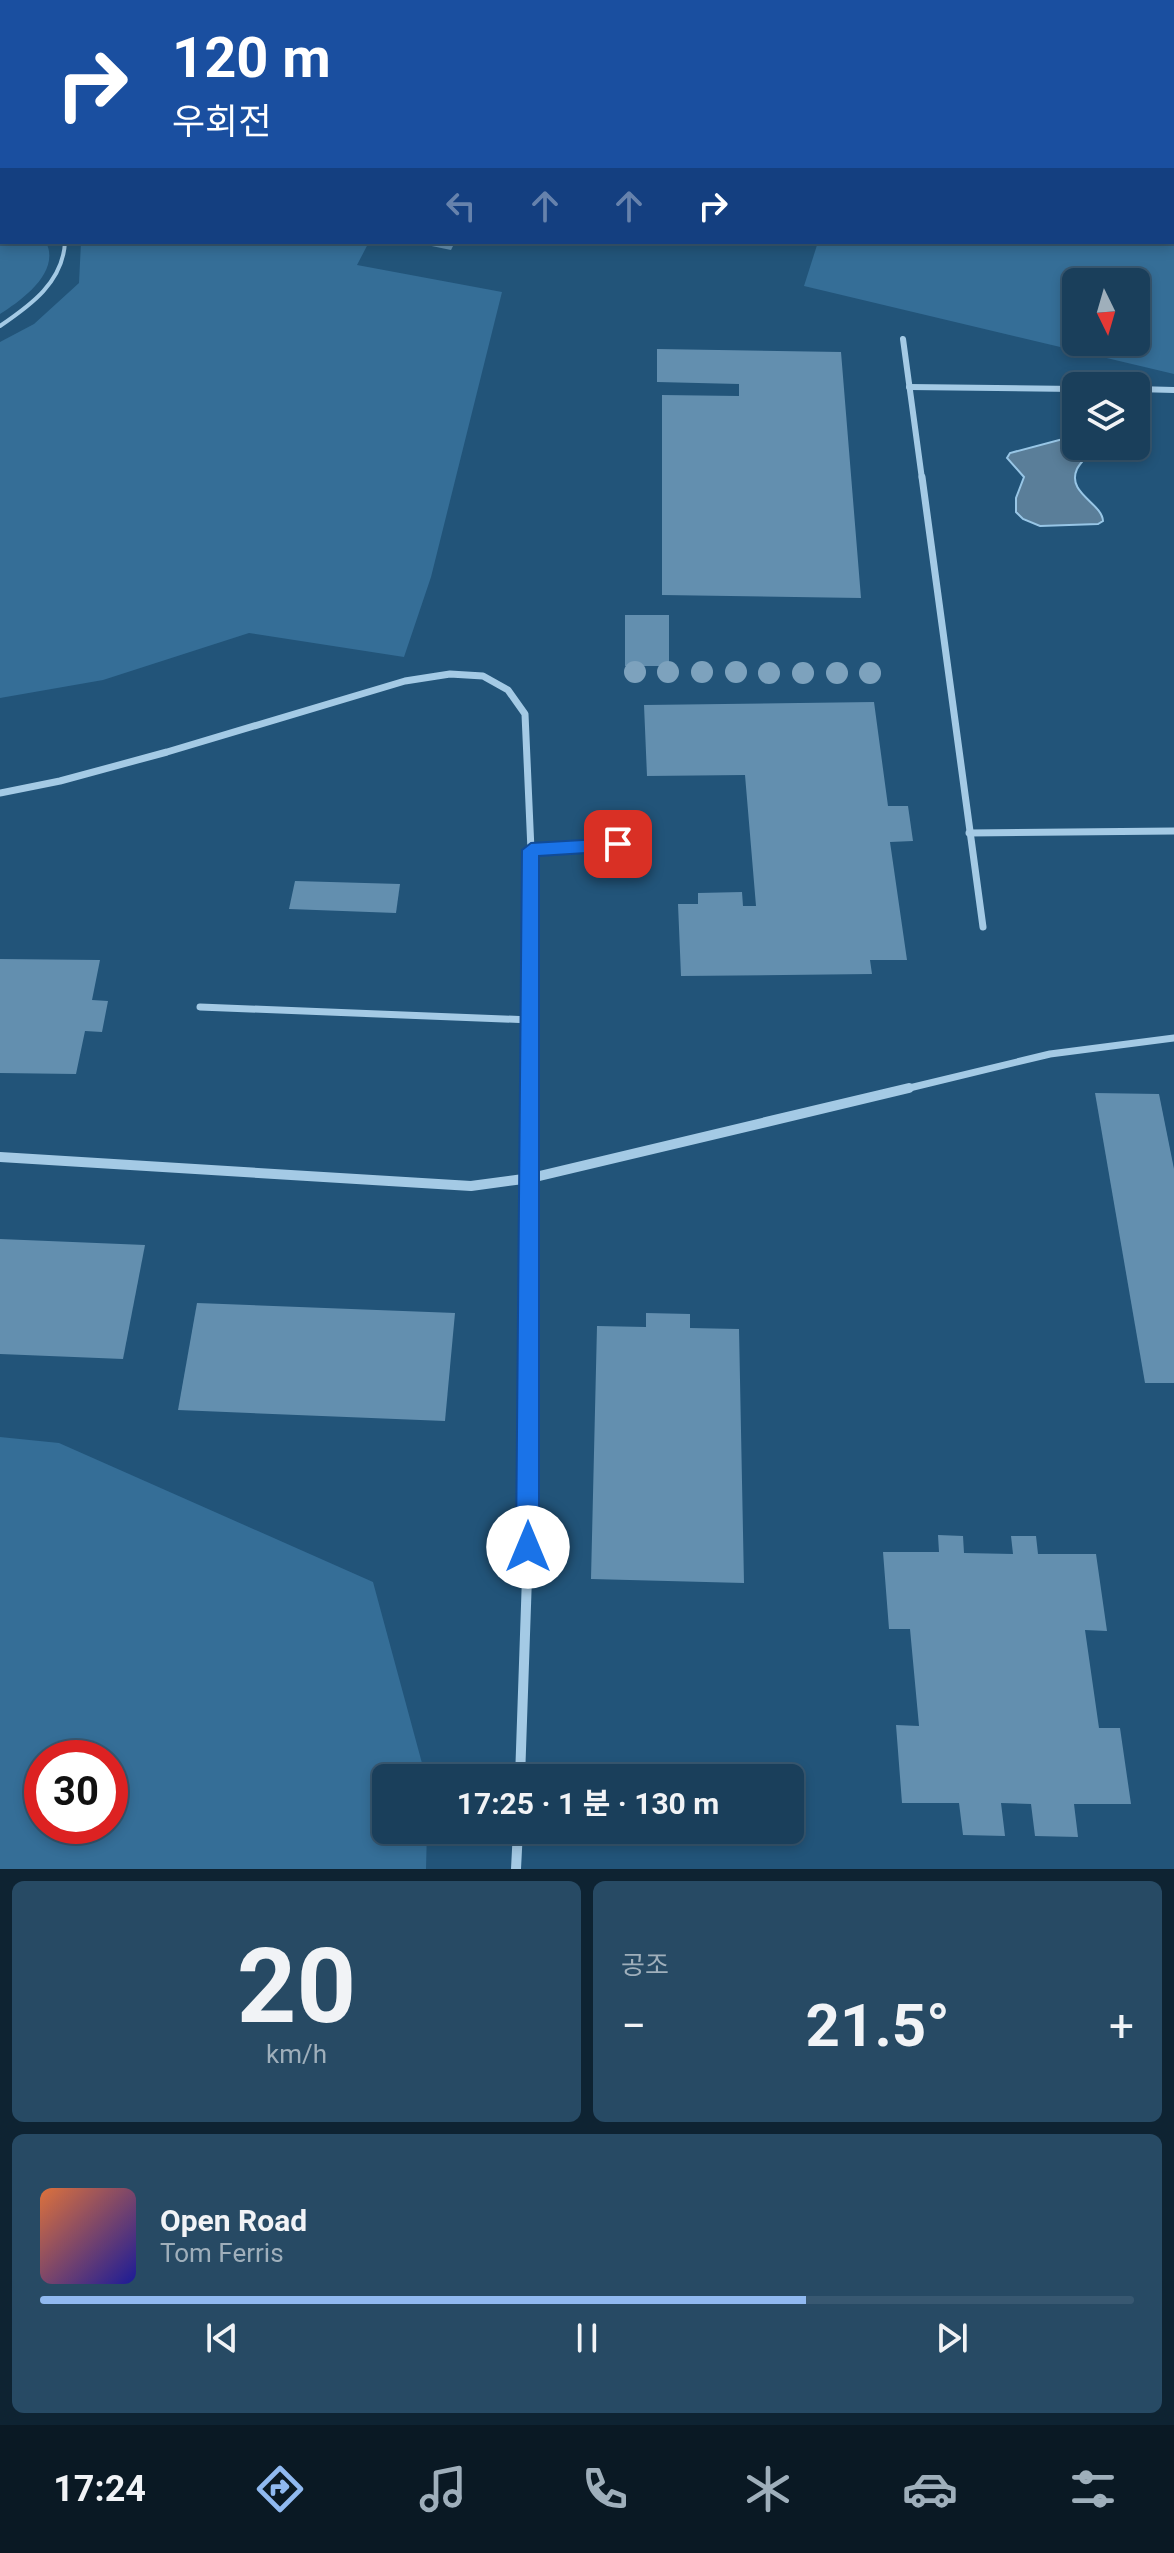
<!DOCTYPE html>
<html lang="ko">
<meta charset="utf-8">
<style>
:root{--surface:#1a3f5b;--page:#274a64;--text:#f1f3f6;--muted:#9fafbb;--line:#385871;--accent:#90b9f0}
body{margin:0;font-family:Roboto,"Noto Sans KR",sans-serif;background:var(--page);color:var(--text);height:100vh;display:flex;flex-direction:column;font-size:30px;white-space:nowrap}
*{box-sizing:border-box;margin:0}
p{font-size:26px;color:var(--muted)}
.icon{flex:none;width:44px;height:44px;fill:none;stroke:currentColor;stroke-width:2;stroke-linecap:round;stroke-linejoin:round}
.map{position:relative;height:1869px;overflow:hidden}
.panel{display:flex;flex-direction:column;gap:12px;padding:12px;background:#0e2332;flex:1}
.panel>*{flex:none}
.guide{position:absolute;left:0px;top:0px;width:1174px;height:244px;box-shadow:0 4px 12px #0003,0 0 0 2px var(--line);background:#1a4fa0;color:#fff;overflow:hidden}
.needle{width:52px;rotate:175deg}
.tools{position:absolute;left:1062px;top:268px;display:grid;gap:16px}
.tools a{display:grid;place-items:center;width:88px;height:88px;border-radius:12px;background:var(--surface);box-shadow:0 4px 12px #0003,0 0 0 2px var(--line);font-size:40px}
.speed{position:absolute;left:24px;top:1740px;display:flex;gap:16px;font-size:40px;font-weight:700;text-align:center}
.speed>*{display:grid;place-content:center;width:104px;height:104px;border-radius:50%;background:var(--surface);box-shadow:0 4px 12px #0003,0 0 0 2px var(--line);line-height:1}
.speed .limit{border:12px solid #d22;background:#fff;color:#111}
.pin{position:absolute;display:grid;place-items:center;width:68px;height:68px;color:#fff;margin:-34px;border-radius:16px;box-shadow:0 4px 12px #0006}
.me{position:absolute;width:88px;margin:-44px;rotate:0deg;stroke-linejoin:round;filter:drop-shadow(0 0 6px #0008)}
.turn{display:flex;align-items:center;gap:28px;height:168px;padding:0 40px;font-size:36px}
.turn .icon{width:104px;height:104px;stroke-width:2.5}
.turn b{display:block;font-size:56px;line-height:68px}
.lanes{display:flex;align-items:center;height:76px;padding:0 40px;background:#0003;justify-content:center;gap:40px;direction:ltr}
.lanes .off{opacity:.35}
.big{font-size:60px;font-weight:700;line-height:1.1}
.panel .card{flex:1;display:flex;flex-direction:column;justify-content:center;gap:12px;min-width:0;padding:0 28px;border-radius:12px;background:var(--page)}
.panel .dial{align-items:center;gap:0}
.dial b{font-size:104px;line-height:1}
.song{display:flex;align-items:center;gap:24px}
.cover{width:96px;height:96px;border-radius:12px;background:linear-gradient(135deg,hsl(20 70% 55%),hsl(240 70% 35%))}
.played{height:8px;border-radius:4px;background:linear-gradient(90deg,var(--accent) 70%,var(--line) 70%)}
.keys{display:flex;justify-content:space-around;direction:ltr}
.heat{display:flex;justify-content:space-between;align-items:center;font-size:44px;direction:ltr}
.panel .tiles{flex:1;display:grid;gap:12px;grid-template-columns:1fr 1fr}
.card:last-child{grid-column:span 2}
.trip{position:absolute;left:372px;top:1764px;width:432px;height:80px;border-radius:12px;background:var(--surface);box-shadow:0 4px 12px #0003,0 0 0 2px var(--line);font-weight:700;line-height:80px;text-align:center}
.dock{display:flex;height:128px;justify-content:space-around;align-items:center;background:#0a1924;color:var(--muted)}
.dock .icon{width:56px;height:56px}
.dock .selected{color:var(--accent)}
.dock b{font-size:36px;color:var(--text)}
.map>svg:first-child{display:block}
.green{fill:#356e97;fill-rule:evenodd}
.water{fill:#5a7e99;stroke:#98c6e6;stroke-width:2}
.building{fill:#638faf}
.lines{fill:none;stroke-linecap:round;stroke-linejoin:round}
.service{stroke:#a4cae5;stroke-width:4}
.minor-far2{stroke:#a4cae5;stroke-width:6}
.minor-far1{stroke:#a4cae5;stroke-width:7}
.minor{stroke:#a4cae5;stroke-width:10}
.tree{fill:#7da2bd}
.route{fill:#1a73e8;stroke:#114b97;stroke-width:2}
</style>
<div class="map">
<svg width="1174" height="1869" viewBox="0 0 1174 1869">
<rect width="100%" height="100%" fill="#225479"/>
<g class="green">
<polygon points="49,0 1174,0 1174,218 1172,2"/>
<path d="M0 193 2 242H46C61 272 22 300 0 314Z"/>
<polygon points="81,242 369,242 357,265 502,292 431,577 404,657 249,633 103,680 0,698 0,342 34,324 79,283"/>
<path d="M818 242 1174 243V374L804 286ZM1076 282H1136V342H1076Z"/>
<path d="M0 1437 59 1443 373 1582 426 1778H386V1830H427L426 1869H0ZM110 1758V1826H42V1758Z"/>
</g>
<path class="water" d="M1063 439 1076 440V446H1087L1089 452C1086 458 1080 463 1077 469 1066 493 1102 503 1103 521L1098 524 1040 526 1023 519 1016 512V498L1024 477 1007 458 1010 453Z"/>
<g class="building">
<polygon points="412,242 455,242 451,250"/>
<polygon points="657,349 841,352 861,598 662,595 662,395 739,396 739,384 657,382"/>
<rect x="625" y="615" width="44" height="51"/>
<polygon points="874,702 888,806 908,806 913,841 890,842 907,960 870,960 872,974 681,976 678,904 698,904 698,893 742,892 743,906 756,906 745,775 647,776 644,705"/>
<polygon points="295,881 400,884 396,913 289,909"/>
<polygon points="0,959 100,960 92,1000 108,1001 102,1032 85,1031 76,1074 0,1073"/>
<polygon points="1095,1093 1159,1094 1174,1169 1174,1383 1145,1383"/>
<polygon points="0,1239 145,1245 123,1359 0,1354"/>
<polygon points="197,1303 455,1313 445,1421 178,1410"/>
<polygon points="646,1313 690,1314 690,1328 739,1329 744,1583 591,1579 597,1326 646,1327"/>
<polygon points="938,1535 963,1536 964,1553 1013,1554 1011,1536 1036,1536 1038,1554 1096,1554 1107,1631 1085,1630 1099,1728 1120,1728 1131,1804 1074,1804 1078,1837 1035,1836 1031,1804 1001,1803 1005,1836 963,1835 959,1803 902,1803 896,1725 919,1726 910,1629 889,1629 883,1552 939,1552"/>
</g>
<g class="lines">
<path class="service" d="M0 326C31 305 63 282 65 242"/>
<g class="minor-far2">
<polyline points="903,339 922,479"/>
<polyline points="909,387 1076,389"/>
<polyline points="1136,389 1174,390"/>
</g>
<g class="minor-far1">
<polyline points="922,477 983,927"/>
<polyline points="0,793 60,781 167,752 405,681 450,674 483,676 508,690 525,714 531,850 531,1090"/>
<polyline points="969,833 1174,831"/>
<polyline points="531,850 618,844"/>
<polyline points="200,1007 531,1020"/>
<polyline points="901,1090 1050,1054 1174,1038"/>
</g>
<g class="minor">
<polyline points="0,1157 471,1186 531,1178 909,1088"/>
<polyline points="520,1778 527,1577 531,1088"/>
<polyline points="516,1869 518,1830"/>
</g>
</g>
<g class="tree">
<circle cx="635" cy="672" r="11"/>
<circle cx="668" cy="672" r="11"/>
<circle cx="702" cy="672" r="11"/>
<circle cx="736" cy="672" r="11"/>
<circle cx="769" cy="673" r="11"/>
<circle cx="803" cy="673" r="11"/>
<circle cx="837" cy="673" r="11"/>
<circle cx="870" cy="673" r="11"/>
</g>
<polygon class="route" points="618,838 627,844 618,851 539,856 539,1547 536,1554 528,1557 520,1554 516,1547 522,850 531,843"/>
</svg>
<div class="tools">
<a><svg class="needle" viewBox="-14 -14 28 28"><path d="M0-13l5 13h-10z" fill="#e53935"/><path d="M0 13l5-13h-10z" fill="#9fafbb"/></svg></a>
<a><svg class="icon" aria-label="layers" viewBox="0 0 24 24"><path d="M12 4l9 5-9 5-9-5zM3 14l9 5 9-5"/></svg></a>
</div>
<div class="speed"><div class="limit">30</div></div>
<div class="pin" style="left:618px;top:844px;background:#d93025"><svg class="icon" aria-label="arrive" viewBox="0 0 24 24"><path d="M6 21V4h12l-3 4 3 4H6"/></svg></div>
<svg class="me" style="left:528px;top:1547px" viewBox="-20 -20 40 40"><circle r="19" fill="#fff"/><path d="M0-13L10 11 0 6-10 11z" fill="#1a73e8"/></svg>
<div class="trip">17:25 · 1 분 · 130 m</div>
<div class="guide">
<div class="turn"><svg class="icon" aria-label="right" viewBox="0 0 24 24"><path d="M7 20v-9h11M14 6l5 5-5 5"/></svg><div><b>120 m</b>우회전</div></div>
<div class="lanes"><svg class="icon off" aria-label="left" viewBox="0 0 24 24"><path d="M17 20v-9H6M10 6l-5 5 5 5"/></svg><svg class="icon off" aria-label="ahead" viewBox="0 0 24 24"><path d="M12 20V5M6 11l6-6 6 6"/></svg><svg class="icon off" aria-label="ahead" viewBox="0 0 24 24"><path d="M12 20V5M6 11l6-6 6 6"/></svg><svg class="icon" aria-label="right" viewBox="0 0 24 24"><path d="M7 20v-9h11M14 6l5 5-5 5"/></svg></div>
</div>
</div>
<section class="panel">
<div class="tiles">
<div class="card dial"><b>20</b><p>km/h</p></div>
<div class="card"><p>공조</p>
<div class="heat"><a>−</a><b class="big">21.5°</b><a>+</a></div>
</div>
<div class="card">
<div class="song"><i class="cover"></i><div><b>Open Road</b><p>Tom Ferris</p></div></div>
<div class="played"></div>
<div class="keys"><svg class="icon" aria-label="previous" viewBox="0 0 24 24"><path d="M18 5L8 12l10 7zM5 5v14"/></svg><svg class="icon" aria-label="pause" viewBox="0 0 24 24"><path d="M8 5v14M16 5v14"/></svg><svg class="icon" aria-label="next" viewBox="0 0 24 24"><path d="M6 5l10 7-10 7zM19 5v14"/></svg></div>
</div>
</div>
</section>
<nav class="dock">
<b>17:24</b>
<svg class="icon selected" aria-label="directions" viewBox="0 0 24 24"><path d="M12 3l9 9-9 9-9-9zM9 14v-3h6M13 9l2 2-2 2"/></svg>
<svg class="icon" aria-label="music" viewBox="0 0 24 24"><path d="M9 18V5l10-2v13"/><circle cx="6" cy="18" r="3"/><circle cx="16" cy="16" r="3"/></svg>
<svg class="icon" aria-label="phone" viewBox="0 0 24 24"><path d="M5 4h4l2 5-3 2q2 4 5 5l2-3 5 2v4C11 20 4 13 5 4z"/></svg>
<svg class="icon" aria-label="climate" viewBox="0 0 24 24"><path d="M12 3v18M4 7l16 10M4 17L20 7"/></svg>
<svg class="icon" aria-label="car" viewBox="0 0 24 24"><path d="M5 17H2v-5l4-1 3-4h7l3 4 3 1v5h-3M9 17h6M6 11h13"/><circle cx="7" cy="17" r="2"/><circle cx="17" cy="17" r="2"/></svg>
<svg class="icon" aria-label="filters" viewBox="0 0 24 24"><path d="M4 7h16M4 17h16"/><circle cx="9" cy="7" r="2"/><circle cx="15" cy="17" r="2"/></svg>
</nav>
